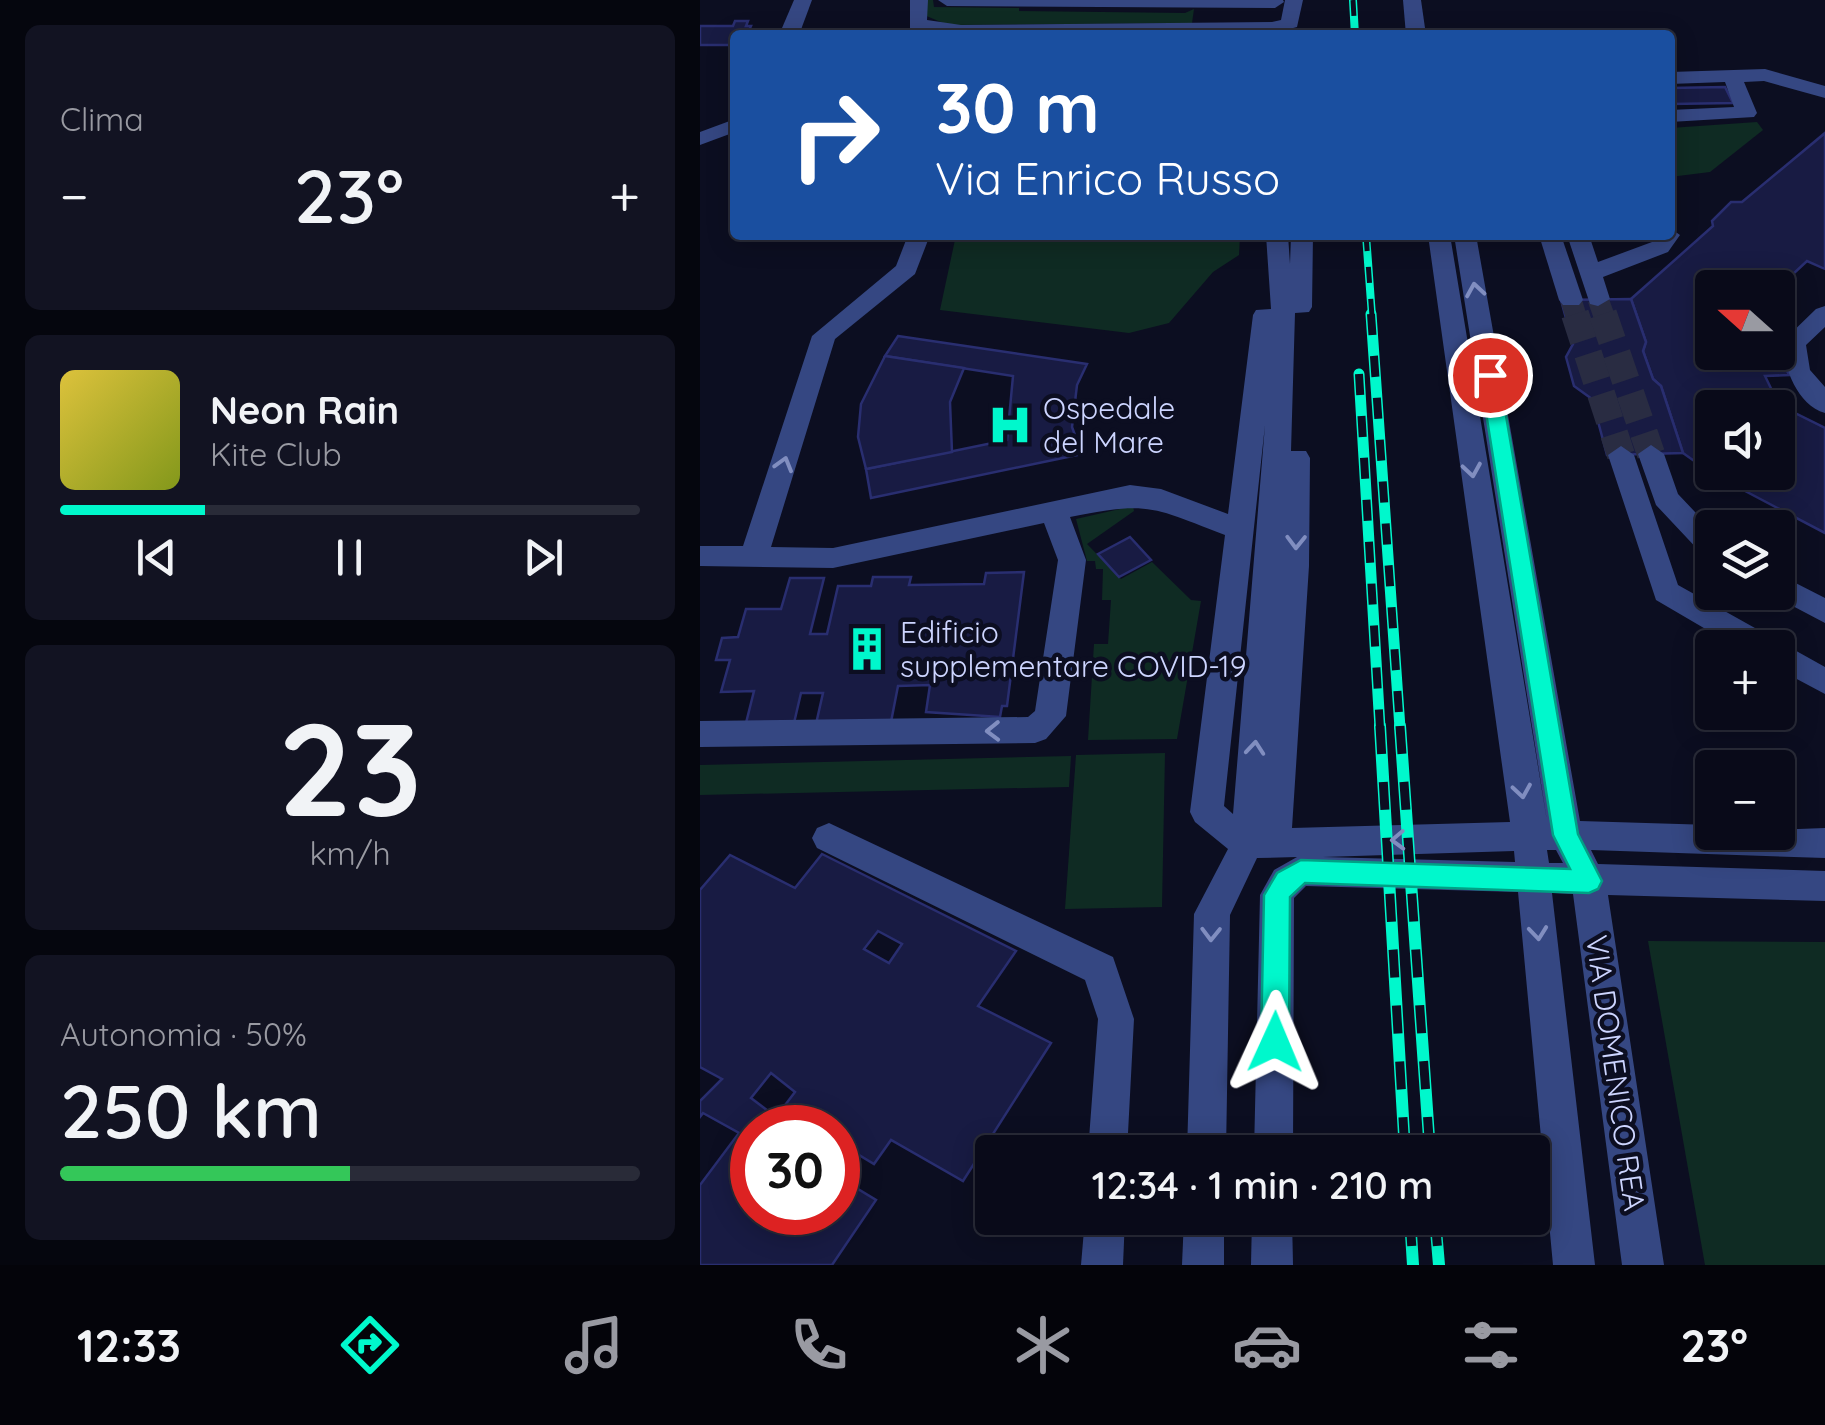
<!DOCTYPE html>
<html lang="it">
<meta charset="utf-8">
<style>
:root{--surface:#090a19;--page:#121322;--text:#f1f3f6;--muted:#999aa2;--line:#292b38;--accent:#00f8cc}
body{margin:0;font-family:Quicksand,sans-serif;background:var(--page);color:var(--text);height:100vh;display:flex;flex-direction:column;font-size:38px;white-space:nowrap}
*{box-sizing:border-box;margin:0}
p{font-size:32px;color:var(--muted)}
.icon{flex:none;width:55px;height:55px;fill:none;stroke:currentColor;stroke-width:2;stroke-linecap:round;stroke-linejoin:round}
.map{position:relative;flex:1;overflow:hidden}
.drawer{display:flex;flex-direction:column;gap:25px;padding:25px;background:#05060e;width:700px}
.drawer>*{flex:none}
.top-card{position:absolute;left:30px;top:30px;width:945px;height:210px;border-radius:10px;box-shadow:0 5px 25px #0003,0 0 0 2px var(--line);background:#1a4fa0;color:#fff;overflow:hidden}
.needle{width:65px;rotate:291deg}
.fabs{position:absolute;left:995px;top:270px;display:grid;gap:20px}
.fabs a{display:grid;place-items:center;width:100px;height:100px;border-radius:10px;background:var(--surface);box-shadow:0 5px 25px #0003,0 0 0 2px var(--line);font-size:50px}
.speed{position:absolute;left:30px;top:1105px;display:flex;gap:20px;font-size:50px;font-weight:700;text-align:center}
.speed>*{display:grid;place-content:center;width:130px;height:130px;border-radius:50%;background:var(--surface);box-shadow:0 5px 25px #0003,0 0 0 2px var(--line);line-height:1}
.speed .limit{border:15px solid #d22;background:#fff;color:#111}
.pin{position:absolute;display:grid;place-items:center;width:85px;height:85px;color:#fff;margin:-42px;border:5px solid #fff;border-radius:50%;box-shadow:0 2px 10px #0007}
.me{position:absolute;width:110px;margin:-55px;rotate:1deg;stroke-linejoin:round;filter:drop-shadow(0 0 8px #0008)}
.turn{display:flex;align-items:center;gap:35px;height:210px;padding:0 40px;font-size:45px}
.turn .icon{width:130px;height:130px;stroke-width:2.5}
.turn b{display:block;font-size:70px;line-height:85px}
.big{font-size:75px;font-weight:600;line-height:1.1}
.drawer .widget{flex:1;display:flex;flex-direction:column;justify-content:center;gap:15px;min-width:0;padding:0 35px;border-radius:15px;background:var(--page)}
.drawer .dial{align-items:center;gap:0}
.dial b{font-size:130px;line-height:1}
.song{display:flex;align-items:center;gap:30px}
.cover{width:120px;height:120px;border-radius:15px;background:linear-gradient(135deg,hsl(50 70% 55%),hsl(70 70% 35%))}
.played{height:10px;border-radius:5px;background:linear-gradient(90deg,var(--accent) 25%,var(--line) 25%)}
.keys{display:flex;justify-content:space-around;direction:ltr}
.heat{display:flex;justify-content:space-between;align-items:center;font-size:55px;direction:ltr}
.charge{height:15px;border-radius:8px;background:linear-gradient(90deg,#34c759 50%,var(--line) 0)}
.trip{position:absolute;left:275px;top:1135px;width:575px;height:100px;border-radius:10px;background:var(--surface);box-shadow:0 5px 25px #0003,0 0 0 2px var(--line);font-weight:600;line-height:100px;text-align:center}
.menu{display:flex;height:160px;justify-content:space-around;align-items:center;background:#04040a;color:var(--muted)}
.menu .icon{width:70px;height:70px}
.menu .active{color:var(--accent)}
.menu b{font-size:45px;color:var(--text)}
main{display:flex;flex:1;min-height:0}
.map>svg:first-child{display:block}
.green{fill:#0f2b23}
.building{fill:#181b43;stroke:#292e70;stroke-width:2.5;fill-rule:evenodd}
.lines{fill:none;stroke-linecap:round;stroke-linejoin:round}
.minor-tunnel-far1{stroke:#292c42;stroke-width:21;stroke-dasharray:21 10;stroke-linecap:butt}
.minor-tunnel{stroke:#292c42;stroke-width:28;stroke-dasharray:28 14;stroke-linecap:butt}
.minor{fill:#354782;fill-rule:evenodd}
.rail-far2-casing{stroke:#00f8cc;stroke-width:8}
.rail-far1-casing{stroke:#00f8cc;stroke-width:11}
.rail-casing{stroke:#00f8cc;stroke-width:12}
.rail-far2{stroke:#0c0e21;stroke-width:5;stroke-dasharray:16;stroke-linecap:butt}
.rail-far1{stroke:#0c0e21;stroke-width:8;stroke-dasharray:21;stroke-linecap:butt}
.rail{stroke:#0c0e21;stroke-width:9;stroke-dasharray:28;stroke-linecap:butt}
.oneway{stroke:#818ec0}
.route{fill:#00f8cc;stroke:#00a185;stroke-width:2.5}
.labels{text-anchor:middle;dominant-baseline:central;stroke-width:9;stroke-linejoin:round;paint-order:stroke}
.poi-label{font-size:30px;fill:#cdd5ff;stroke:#0c0e21;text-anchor:start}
.street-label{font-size:30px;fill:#cdd5ff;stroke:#0c0e21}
</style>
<main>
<section class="drawer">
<div class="widget"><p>Clima</p>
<div class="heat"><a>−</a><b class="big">23°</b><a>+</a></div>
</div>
<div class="widget">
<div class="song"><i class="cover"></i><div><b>Neon Rain</b><p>Kite Club</p></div></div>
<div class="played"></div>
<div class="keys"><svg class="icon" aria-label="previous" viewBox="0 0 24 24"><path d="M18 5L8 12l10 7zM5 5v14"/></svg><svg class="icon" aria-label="pause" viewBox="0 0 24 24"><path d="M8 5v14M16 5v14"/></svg><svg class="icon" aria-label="next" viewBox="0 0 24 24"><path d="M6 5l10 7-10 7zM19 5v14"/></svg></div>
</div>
<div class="widget dial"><b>23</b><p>km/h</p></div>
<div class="widget"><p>Autonomia · 50%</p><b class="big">250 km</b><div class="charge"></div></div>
</section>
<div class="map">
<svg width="1125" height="1265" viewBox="0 0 1125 1265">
<rect width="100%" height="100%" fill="#0c0e21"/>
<g class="green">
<polygon points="226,0 233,0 234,7 319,8 319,11 485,13 494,9 492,23 248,25 224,15"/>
<polygon points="1057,122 1063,130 1010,172 970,177 970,128"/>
<polygon points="256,235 540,235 539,255 513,272 469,323 429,333 240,310"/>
<polygon points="433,506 434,511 387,544 421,579 452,562 491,600 501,601 477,739 388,740 394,644 408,644 411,600 402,600 403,569 396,569 395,561 387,561 376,519"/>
<polygon points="465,753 462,907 365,909 376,755"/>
<polygon points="371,756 369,787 0,795 0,765"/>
<polygon points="948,941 1125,942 1125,1265 1005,1265"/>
</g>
<g class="building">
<polygon points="35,21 48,21 46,26 51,26 47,35 35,35 35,45 0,45 0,26 33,26"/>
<polygon points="1025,87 1033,103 970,104 970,88"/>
<path d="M1125 133V269L1107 261 1078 288H1012V352L1078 351 1089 375 1065 376 1079 405 1125 428V533L1011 473 983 453 961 386 953 379 943 351 946 342 931 299 1013 226 1012 221 1031 202H1042ZM1012 408H1078V472H1012Z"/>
<polygon points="931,299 946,342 943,351 953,379 961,386 983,453 907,455 892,399 874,386 866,357 873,344 861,300"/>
<polygon points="198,336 387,364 377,385 372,427 382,454 171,498 166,469 307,440 313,376 185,356"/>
<polygon points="185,356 264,368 250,402 252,452 166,469 158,437 161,404"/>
<polygon points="430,537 451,560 419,577 398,554"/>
<polygon points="324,572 307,706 302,706 300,717 226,712 230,685 198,686 191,722 116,724 123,693 101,693 94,723 46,723 54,691 21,692 30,660 16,660 22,638 38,637 46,609 81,609 90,578 124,578 110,634 127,634 138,586 171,586 173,577 211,577 209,585 284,584 286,573"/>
<path d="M122 854 316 951 278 1006 351 1043 263 1181 191 1140 174 1164 149 1149 138 1166V1128H52V1212H138V1177L176 1200 132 1265H0V1185L39 1133 3 1113 0 1117V1101L22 1079 0 1067V890L30 855 95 888ZM178 931 202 944 189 963 164 949ZM71 1073 95 1092 76 1117 51 1098Z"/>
</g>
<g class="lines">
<g class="minor-tunnel-far1">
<polyline points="898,299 904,316"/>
<polyline points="871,300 876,316"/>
</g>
<g class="minor-tunnel">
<polyline points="875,314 921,455"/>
<polyline points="903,314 951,454"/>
</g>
<g class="minor">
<polygon points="94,0 112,0 99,35 79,35"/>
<path d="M210 0H228L227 20 261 25 572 22 581 20 585 0H603L597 27C540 44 470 35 411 35 346 35 274 43 210 28Z"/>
<polygon points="238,0 583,0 584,2 575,8 247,6"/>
<polygon points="703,0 721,0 726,35 706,35"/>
<polygon points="1065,69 1125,86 1125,98 1064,81 1044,82 1057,113 1054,117 970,122 970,110 1034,107 1025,82 970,84 970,72"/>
<polygon points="35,119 35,132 0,145 0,132"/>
<polygon points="970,228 980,235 968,252 903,277 910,299 898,306 890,304 867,235 889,235 898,262 952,242 957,235 970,235"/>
<path d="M208 235H230L215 274 135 339 71 547 133 548 430 485 461 489 528 514 553 315 556 310 571 309 566 235H588L590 264 591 235H613L612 307 609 312 595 313 591 451H606L610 458 609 566 592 828 810 822 728 235H750L847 821 754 235H776L880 821 1012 825V832L1125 828V858L891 850 898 864 1125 871V901L908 895 964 1265H922L873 894 852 893 895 1265H853L818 892 606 886 594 898 593 1152H554L560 895 574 870 597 857 557 858 530 915 526 1152H487L494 914 528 849 495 822 490 812 525 535C452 507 449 501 370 517L386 560 366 716 346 739 335 743 0 747V721L328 717 335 711 358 560 344 523 133 568 0 566V546H43L112 336 196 266ZM565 425 533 814 524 806ZM847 850H856L863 863H849ZM814 851 815 862 623 857Z"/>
<polygon points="839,235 861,235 883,300 879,305 863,305 859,300"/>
<path d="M1125 306V327L1106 345 1110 370 1125 387V413C1097 405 1085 368 1081 343L1116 309Z"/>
<polygon points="951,445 964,454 978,494 1012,530 1012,557 1002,554 956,505 938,454"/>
<polygon points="921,446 934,455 978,585 1125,667 1125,694 1078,669 1078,648 1038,648 956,600 908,455"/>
<polygon points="1078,574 1125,598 1125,623 1068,593 1078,592"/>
<polygon points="129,823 413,957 434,1019 427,1152 388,1152 398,1019 385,980 117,848 112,838 117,828"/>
<polygon points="385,1218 425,1218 423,1265 381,1265"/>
<polygon points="484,1218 524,1218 524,1265 482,1265"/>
<polygon points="552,1218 592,1218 593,1265 551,1265"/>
</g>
<g class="rail-far2-casing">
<g id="rail-far2">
<polyline points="653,0 655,35"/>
<polyline points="666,235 672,316"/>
</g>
</g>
<g class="rail-far1-casing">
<g id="rail-far1">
<polyline points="671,314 700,728"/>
<polyline points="659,374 680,728"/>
</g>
</g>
<g class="rail-casing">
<g id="rail">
<polyline points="680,726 705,1152"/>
<polyline points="700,726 730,1152"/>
<polyline points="710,1218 713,1265"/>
<polyline points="735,1218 739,1265"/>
</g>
</g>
<use href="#rail-far2" class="rail-far2"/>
<use href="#rail-far1" class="rail-far1"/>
<use href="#rail" class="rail"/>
</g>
<defs><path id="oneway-chevron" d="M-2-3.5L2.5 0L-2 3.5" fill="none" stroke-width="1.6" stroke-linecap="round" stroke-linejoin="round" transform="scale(2.5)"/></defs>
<g class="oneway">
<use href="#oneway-chevron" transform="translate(775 290) rotate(-99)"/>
<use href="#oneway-chevron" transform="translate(84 464) rotate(-74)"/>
<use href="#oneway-chevron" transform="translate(772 470) rotate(81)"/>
<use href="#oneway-chevron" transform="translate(596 542) rotate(91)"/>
<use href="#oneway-chevron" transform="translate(293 731) rotate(179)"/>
<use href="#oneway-chevron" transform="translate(555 748) rotate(-85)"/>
<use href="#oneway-chevron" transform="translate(822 791) rotate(81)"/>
<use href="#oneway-chevron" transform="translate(698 840) rotate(178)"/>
<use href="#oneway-chevron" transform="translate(838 933) rotate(84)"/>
<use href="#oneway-chevron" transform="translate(511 934) rotate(91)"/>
</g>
<polygon class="route" points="790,369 799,375 878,834 902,881 898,889 889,893 605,883 590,897 589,1042 585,1052 575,1056 565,1052 561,1042 564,895 577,873 601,860 870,869 853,835 780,375"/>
<defs>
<g id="hospital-bare" transform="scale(3.45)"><path d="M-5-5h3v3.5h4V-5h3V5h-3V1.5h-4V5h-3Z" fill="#00f8cc" stroke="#0c0e21" stroke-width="2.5" paint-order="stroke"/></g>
<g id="building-bare" transform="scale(3.45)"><path d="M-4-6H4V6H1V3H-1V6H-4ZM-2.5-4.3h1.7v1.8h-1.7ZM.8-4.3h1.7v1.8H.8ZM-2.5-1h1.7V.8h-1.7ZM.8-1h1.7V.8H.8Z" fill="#00f8cc" stroke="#0c0e21" stroke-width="2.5" paint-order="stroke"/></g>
</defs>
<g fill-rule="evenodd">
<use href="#hospital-bare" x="310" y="425"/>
<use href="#building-bare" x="167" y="649"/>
</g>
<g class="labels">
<g class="poi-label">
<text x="343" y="408">Ospedale<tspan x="343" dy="34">del Mare</tspan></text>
<text x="200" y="632">Edificio<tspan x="200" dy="34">supplementare COVID-19</tspan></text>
</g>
<g class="street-label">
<text transform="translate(916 1073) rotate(82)">VIA DOMENICO REA</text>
</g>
</g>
</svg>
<div class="fabs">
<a><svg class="needle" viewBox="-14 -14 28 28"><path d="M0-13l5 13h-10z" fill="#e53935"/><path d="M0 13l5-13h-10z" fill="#999aa2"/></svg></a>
<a><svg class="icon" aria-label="sound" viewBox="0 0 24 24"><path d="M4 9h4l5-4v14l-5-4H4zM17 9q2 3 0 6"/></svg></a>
<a><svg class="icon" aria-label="layers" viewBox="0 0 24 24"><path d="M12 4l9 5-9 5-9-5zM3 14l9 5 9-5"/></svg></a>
<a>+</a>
<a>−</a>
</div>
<div class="speed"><div class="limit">30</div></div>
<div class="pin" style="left:790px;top:375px;background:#d93025"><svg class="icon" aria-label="arrive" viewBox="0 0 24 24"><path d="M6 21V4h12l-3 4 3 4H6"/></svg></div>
<svg class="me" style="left:575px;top:1042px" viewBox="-20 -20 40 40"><path d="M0-17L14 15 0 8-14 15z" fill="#00f8cc" stroke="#fff" stroke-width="4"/></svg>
<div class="trip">12:34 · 1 min · 210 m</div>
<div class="top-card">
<div class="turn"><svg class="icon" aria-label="right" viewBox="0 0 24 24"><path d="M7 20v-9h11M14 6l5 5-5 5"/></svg><div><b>30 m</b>Via Enrico Russo</div></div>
</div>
</div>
</main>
<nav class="menu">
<b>12:33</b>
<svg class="icon active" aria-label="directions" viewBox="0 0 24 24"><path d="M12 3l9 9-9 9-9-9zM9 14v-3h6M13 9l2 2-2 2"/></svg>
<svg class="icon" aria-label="music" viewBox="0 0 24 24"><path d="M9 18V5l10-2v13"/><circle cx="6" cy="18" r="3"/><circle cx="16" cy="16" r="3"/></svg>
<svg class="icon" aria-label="phone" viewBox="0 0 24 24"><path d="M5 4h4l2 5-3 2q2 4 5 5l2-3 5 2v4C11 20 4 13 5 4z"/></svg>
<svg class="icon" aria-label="climate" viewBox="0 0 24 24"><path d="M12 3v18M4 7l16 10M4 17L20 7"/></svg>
<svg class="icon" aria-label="car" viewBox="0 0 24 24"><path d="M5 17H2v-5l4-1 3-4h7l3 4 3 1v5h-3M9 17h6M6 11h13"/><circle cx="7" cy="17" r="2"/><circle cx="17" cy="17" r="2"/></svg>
<svg class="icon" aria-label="filters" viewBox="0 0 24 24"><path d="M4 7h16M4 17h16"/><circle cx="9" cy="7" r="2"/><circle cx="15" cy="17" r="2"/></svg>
<b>23°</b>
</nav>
